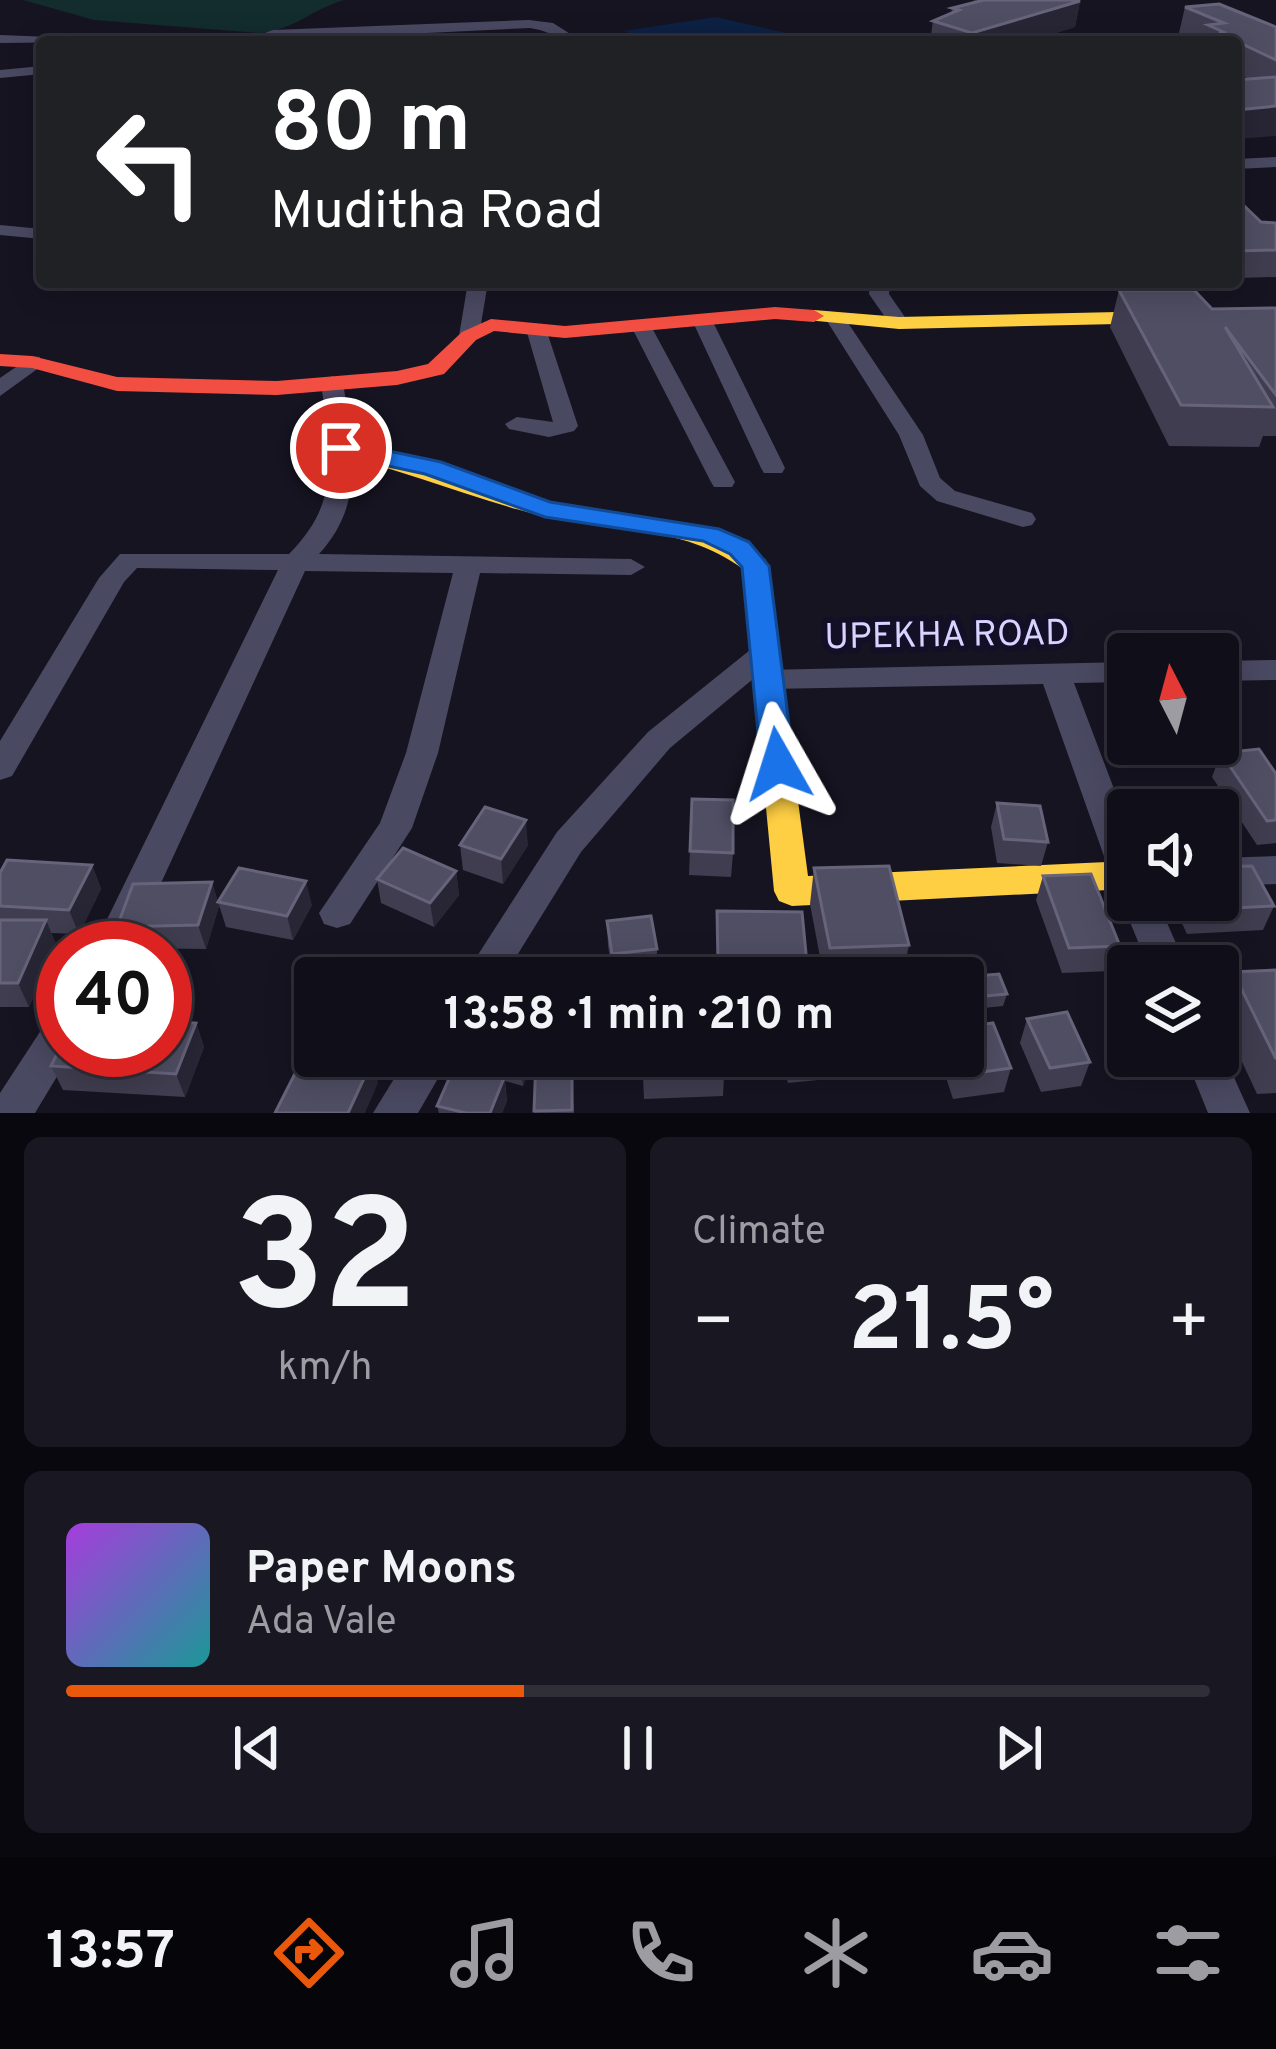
<!DOCTYPE html>
<meta charset="utf-8">
<style>
:root{--surface:#100f19;--page:#191822;--text:#f1f3f6;--muted:#9c9ca2;--line:#302f38;--accent:#ea580c}
body{margin:0;font-family:Overpass,sans-serif;background:var(--page);color:var(--text);height:100vh;display:flex;flex-direction:column;font-size:45px;white-space:nowrap}
*{box-sizing:border-box;margin:0}
p{font-size:39px;color:var(--muted)}
.icon{flex:none;width:66px;height:66px;fill:none;stroke:currentColor;stroke-width:2;stroke-linecap:round;stroke-linejoin:round}
.map{position:relative;height:1113px;overflow:hidden}
.details{display:flex;flex-direction:column;gap:24px;padding:24px;background:#09080e;flex:1}
.details>*{flex:none}
.banner{position:absolute;left:36px;top:36px;width:1206px;height:252px;border-radius:12px;box-shadow:0 6px 30px #0003,0 0 0 3px var(--line);background:#202124;color:#fff;overflow:hidden}
.needle{width:78px;rotate:354deg}
.fabs{position:absolute;left:1107px;top:633px;display:grid;gap:24px}
.fabs a{display:grid;place-items:center;width:132px;height:132px;border-radius:12px;background:var(--surface);box-shadow:0 6px 30px #0003,0 0 0 3px var(--line);font-size:60px}
.speed{position:absolute;left:36px;top:921px;display:flex;gap:24px;font-size:60px;font-weight:700;text-align:center}
.speed>*{display:grid;place-content:center;width:156px;height:156px;border-radius:50%;background:var(--surface);box-shadow:0 6px 30px #0003,0 0 0 3px var(--line);line-height:1}
.speed .limit{border:18px solid #d22;background:#fff;color:#111}
.pin{position:absolute;display:grid;place-items:center;width:102px;height:102px;color:#fff;margin:-51px;border:6px solid #fff;border-radius:50%;box-shadow:0 3px 12px #0007}
.me{position:absolute;width:132px;margin:-66px;rotate:354deg;stroke-linejoin:round;filter:drop-shadow(0 0 9px #0008)}
.turn{display:flex;align-items:center;gap:42px;height:252px;padding:0 36px;font-size:54px}
.turn .icon{width:156px;height:156px;stroke-width:2.5}
.turn b{display:block;font-size:84px;line-height:102px}
.big{font-size:90px;font-weight:700;line-height:1.1}
.details .card{flex:1;display:flex;flex-direction:column;justify-content:center;gap:18px;min-width:0;padding:0 42px;border-radius:18px;background:var(--page)}
.details .dial{align-items:center;gap:0}
.dial b{font-size:156px;line-height:1}
.song{display:flex;align-items:center;gap:36px}
.cover{width:144px;height:144px;border-radius:18px;background:linear-gradient(135deg,hsl(280 70% 55%),hsl(180 70% 35%))}
.played{height:12px;border-radius:6px;background:linear-gradient(90deg,var(--accent) 40%,var(--line) 40%)}
.keys{display:flex;justify-content:space-around;direction:ltr}
.heat{display:flex;justify-content:space-between;align-items:center;font-size:66px;direction:ltr}
.details .tiles{flex:1;display:grid;gap:24px;grid-template-columns:1fr 1fr}
.card:last-child{grid-column:span 2}
.trip{position:absolute;left:294px;top:957px;width:690px;height:120px;border-radius:12px;background:var(--surface);box-shadow:0 6px 30px #0003,0 0 0 3px var(--line);font-weight:700;line-height:120px;text-align:center}
.menu{display:flex;height:192px;justify-content:space-around;align-items:center;background:#06060a;color:var(--muted)}
.menu .icon{width:84px;height:84px}
.menu .selected{color:var(--accent)}
.menu b{font-size:54px;color:var(--text)}
.map>svg:first-child{display:block}
.green{fill:#132c2d}
.water{fill:#0d2144}
.lines{fill:none;stroke-linecap:round;stroke-linejoin:round}
.street{fill:#4a4962;fill-rule:evenodd}
.slow{fill:#ffcf43;fill-rule:evenodd}
.jam{fill:#f24e42;fill-rule:evenodd}
.wall{fill:#403d50}
.shaded-wall{fill:#282635}
.building{fill:#504e63;stroke:#66637b;stroke-width:3}
.route{fill:#1a73e8;stroke:#114b97;stroke-width:3}
.labels{text-anchor:middle;dominant-baseline:central;stroke-width:12;stroke-linejoin:round;paint-order:stroke}
.street-label{font-size:36px;fill:#d9d4ff;stroke:#130f26}
</style>
<div class="map">
<svg width="1276" height="1113" viewBox="0 0 1276 1113">
<rect width="100%" height="100%" fill="#161421"/>
<path class="green" d="M23 0H344C312 9 295 30 260 33L94 20Z"/>
<path class="water" d="M716 17 786 33C734 47 674 48 623 31Z"/>
<g class="lines">
<g class="street">
<path d="M529 20 553 23 583 42C563 42 549 30 529 28L239 42 273 30Z"/>
<polygon points="0,35 78,38 84,42 0,43"/>
<polygon points="42,66 42,74 0,78 0,70"/>
<polygon points="1276,157 1276,167 1236,169 1236,159"/>
<polygon points="0,225 42,229 42,239 0,235"/>
<polygon points="468,282 488,282 479,336 469,342 459,336"/>
<polygon points="870,282 890,282 889,294 909,323 906,327 892,327 869,294"/>
<polygon points="835,312 842,314 923,435 940,478 955,491 1032,513 1036,519 1032,525 1023,527 937,501 920,486 899,435 825,318"/>
<polygon points="702,314 712,320 785,468 782,473 764,473 761,468 692,320"/>
<polygon points="641,320 651,326 735,482 732,487 714,487 711,482 631,326"/>
<polygon points="536,323 546,329 578,426 574,431 549,437 509,429 505,424 517,417 553,422 526,329"/>
<polygon points="32,356 40,357 40,367 0,396 0,378"/>
<path d="M332 376 343 383C353 446 366 503 319 554L631 559 645 567 631 575 480 573 438 753 412 828 350 924 337 928 324 924 319 913 380 823 406 753 453 573 305 571 131 948H93L278 570 137 568 124 582 12 776 0 780V741L99 578 120 554H289C343 500 330 452 321 383Z"/>
<polygon points="765,643 775,646 780,653 763,670 1128,662 1128,682 1074,683 1128,826 1128,887 1115,883 1110,873 1043,684 768,689 757,686 753,679 670,748 581,852 503,978 463,978 557,832 648,732 755,646"/>
<polygon points="1276,660 1276,680 1218,681 1218,661"/>
<polygon points="1276,856 1276,884 1218,886 1218,858"/>
<polygon points="1128,889 1128,900 1157,900 1186,966 1148,966 1121,900"/>
<polygon points="63,1013 63,1050 73,1050 35,1113 0,1113 0,1093 49,1018"/>
<polygon points="1218,1042 1250,1113 1208,1113 1185,1056 1218,1056"/>
<polygon points="408,1056 451,1056 418,1113 373,1113"/>
</g>
<g class="slow">
<polygon points="814,310 899,317 1163,311 1173,317 1163,323 899,329 807,320 804,316"/>
<path d="M341 441C411 455 476 483 545 501 623 521 698 511 766 560L808 876 1128 861V889L792 906 779 901 774 891 743 569C681 523 609 533 538 515 469 497 402 470 333 453L329 448 333 443Z"/>
</g>
<polygon class="jam" points="775,307 814,310 824,316 814,322 775,319 565,338 494,331 476,340 444,374 397,385 277,395 117,391 32,368 0,366 0,354 32,356 117,377 277,381 397,371 428,364 462,332 491,319 565,326"/>
</g>
<g class="wall">
<polygon points="974,0 1075,0 1080,1 1075,27 1026,42 930,42 933,21 951,14 952,8 973,3"/>
<polygon points="1185,7 1276,27 1276,136 1249,79 1236,72 1236,42 1199,42 1179,33"/>
<polygon points="1236,200 1261,222 1276,223 1276,277 1236,278"/>
<polygon points="1119,290 1212,309 1276,308 1276,436 1263,436 1259,447 1169,446 1110,327"/>
<polygon points="1221,753 1276,774 1276,843 1257,845 1212,777"/>
<polygon points="692,799 733,853 731,877 689,875"/>
<polygon points="997,803 1048,842 1041,866 997,863 991,827"/>
<polygon points="460,845 528,845 503,884 463,870"/>
<polygon points="92,865 101,889 79,934 51,933 56,944 29,1007 0,1007 0,873"/>
<polygon points="814,868 909,945 902,978 824,978 810,904"/>
<polygon points="456,871 459,895 434,927 381,903 377,879"/>
<polygon points="1043,876 1120,946 1111,971 1062,973 1036,900"/>
<polygon points="212,882 219,906 206,949 126,948 117,927"/>
<polygon points="1171,900 1218,900 1274,906 1263,930 1187,934"/>
<polygon points="218,902 312,905 293,940 226,927"/>
<polygon points="717,911 807,964 805,978 717,978"/>
<polygon points="607,921 657,949 657,972 613,978 608,946"/>
<polygon points="1276,970 1276,1093 1257,1094 1218,1010 1218,1005 1233,972"/>
<polygon points="963,978 1007,994 1003,1006 963,1010"/>
<polygon points="1027,1019 1090,1062 1081,1086 1041,1092 1020,1043"/>
<polygon points="196,1023 204,1047 185,1097 63,1090 51,1066"/>
<polygon points="461,1056 535,1056 523,1086 505,1081 507,1101 502,1113 439,1113 437,1106 463,1067"/>
<polygon points="642,1056 725,1056 723,1096 644,1099"/>
<polygon points="782,1056 831,1056 828,1079 788,1083"/>
<polygon points="939,1056 963,1056 1011,1068 1004,1092 953,1099"/>
<polygon points="572,1058 574,1113 534,1113 536,1059"/>
</g>
<g class="shaded-wall">
<polygon points="1080,1 1075,27 1026,42 971,42 972,33"/>
<polygon points="1276,106 1276,136 1236,139 1236,110"/>
<polygon points="526,820 528,845 503,884 501,859"/>
<polygon points="92,865 101,889 79,934 69,910"/>
<polygon points="456,871 459,895 434,927 430,903"/>
<polygon points="306,881 312,905 293,940 287,916"/>
<polygon points="212,882 219,906 206,949 198,925"/>
<polygon points="46,920 56,944 29,1007 18,983"/>
<polygon points="196,1023 204,1047 185,1097 176,1074"/>
<polygon points="523,1056 535,1056 523,1086 520,1062"/>
<polygon points="373,1059 378,1083 365,1113 348,1113"/>
<polygon points="504,1078 507,1101 502,1113 490,1113"/>
</g>
<g class="building">
<polygon points="977,0 1075,0 1080,1 972,33 933,21 959,10 952,8 980,1"/>
<polygon points="1219,4 1276,27 1276,60 1219,33 1226,33 1208,25 1224,23 1185,7"/>
<polygon points="860,38 878,42 847,42"/>
<polygon points="1276,77 1276,106 1236,110 1236,80"/>
<polygon points="1236,200 1238,200 1261,222 1276,223 1276,250 1236,251"/>
<polygon points="1119,290 1194,290 1212,309 1276,308 1276,395 1225,327 1273,407 1181,405"/>
<polygon points="1259,749 1276,774 1276,820 1267,821 1221,753"/>
<polygon points="692,799 733,800 733,853 690,851"/>
<polygon points="997,803 1040,806 1048,842 1004,839"/>
<polygon points="485,807 526,820 501,859 460,845"/>
<polygon points="403,848 456,871 430,903 377,879"/>
<polygon points="7,860 92,865 69,910 0,906 0,873"/>
<polygon points="889,866 909,945 830,948 814,868"/>
<polygon points="1252,866 1274,906 1196,910 1192,900 1218,900 1218,867"/>
<polygon points="239,868 306,881 287,916 218,902"/>
<polygon points="1091,874 1120,946 1069,948 1043,876"/>
<polygon points="212,882 198,925 117,927 133,884"/>
<polygon points="717,911 802,912 807,964 718,962"/>
<polygon points="651,916 657,949 612,954 607,921"/>
<polygon points="0,920 46,920 18,983 0,983"/>
<polygon points="716,970 716,978 640,978 639,972"/>
<polygon points="1276,970 1276,1059 1233,972"/>
<polygon points="999,974 1007,994 963,998 963,978 951,978"/>
<polygon points="1067,1012 1090,1062 1050,1068 1027,1019"/>
<polygon points="165,1021 196,1023 176,1074 51,1066 63,1042 63,1050 165,1050"/>
<polygon points="993,1023 1011,1068 960,1075 953,1056 963,1056 963,1027"/>
<polygon points="310,1044 315,1045 315,1056 359,1056 373,1059 348,1113 275,1113"/>
<polygon points="498,1056 523,1056 520,1062"/>
<polygon points="644,1056 725,1056 725,1061 644,1064"/>
<polygon points="790,1056 823,1056 791,1059"/>
<polygon points="572,1058 572,1110 534,1111 536,1059"/>
<polygon points="455,1065 504,1078 490,1113 466,1113 437,1106"/>
</g>
<polygon class="route" points="341,441 441,462 550,502 719,529 749,542 769,566 794,764 789,772 766,772 761,764 742,567 730,554 703,541 545,517 425,474 333,454 329,448"/>
<g class="labels">
<g class="street-label">
<text transform="translate(947 637) rotate(-1)">UPEKHA ROAD</text>
</g>
</g>
</svg>
<div class="fabs">
<a><svg class="needle" viewBox="-14 -14 28 28"><path d="M0-13l5 13h-10z" fill="#e53935"/><path d="M0 13l5-13h-10z" fill="#9c9ca2"/></svg></a>
<a><svg class="icon" aria-label="sound" viewBox="0 0 24 24"><path d="M4 9h4l5-4v14l-5-4H4zM17 9q2 3 0 6"/></svg></a>
<a><svg class="icon" aria-label="layers" viewBox="0 0 24 24"><path d="M12 4l9 5-9 5-9-5zM3 14l9 5 9-5"/></svg></a>
</div>
<div class="speed"><div class="limit">40</div></div>
<div class="pin" style="left:341px;top:448px;background:#d93025"><svg class="icon" aria-label="arrive" viewBox="0 0 24 24"><path d="M6 21V4h12l-3 4 3 4H6"/></svg></div>
<svg class="me" style="left:778px;top:764px" viewBox="-20 -20 40 40"><path d="M0-17L14 15 0 8-14 15z" fill="#1a73e8" stroke="#fff" stroke-width="4"/></svg>
<div class="trip">13:58 · 1 min · 210 m</div>
<div class="banner">
<div class="turn"><svg class="icon" aria-label="left" viewBox="0 0 24 24"><path d="M17 20v-9H6M10 6l-5 5 5 5"/></svg><div><b>80 m</b>Muditha Road</div></div>
</div>
</div>
<section class="details">
<div class="tiles">
<div class="card dial"><b>32</b><p>km/h</p></div>
<div class="card"><p>Climate</p>
<div class="heat"><a>−</a><b class="big">21.5°</b><a>+</a></div>
</div>
<div class="card">
<div class="song"><i class="cover"></i><div><b>Paper Moons</b><p>Ada Vale</p></div></div>
<div class="played"></div>
<div class="keys"><svg class="icon" aria-label="previous" viewBox="0 0 24 24"><path d="M18 5L8 12l10 7zM5 5v14"/></svg><svg class="icon" aria-label="pause" viewBox="0 0 24 24"><path d="M8 5v14M16 5v14"/></svg><svg class="icon" aria-label="next" viewBox="0 0 24 24"><path d="M6 5l10 7-10 7zM19 5v14"/></svg></div>
</div>
</div>
</section>
<nav class="menu">
<b>13:57</b>
<svg class="icon selected" aria-label="directions" viewBox="0 0 24 24"><path d="M12 3l9 9-9 9-9-9zM9 14v-3h6M13 9l2 2-2 2"/></svg>
<svg class="icon" aria-label="music" viewBox="0 0 24 24"><path d="M9 18V5l10-2v13"/><circle cx="6" cy="18" r="3"/><circle cx="16" cy="16" r="3"/></svg>
<svg class="icon" aria-label="phone" viewBox="0 0 24 24"><path d="M5 4h4l2 5-3 2q2 4 5 5l2-3 5 2v4C11 20 4 13 5 4z"/></svg>
<svg class="icon" aria-label="climate" viewBox="0 0 24 24"><path d="M12 3v18M4 7l16 10M4 17L20 7"/></svg>
<svg class="icon" aria-label="car" viewBox="0 0 24 24"><path d="M5 17H2v-5l4-1 3-4h7l3 4 3 1v5h-3M9 17h6M6 11h13"/><circle cx="7" cy="17" r="2"/><circle cx="17" cy="17" r="2"/></svg>
<svg class="icon" aria-label="filters" viewBox="0 0 24 24"><path d="M4 7h16M4 17h16"/><circle cx="9" cy="7" r="2"/><circle cx="15" cy="17" r="2"/></svg>
</nav>
